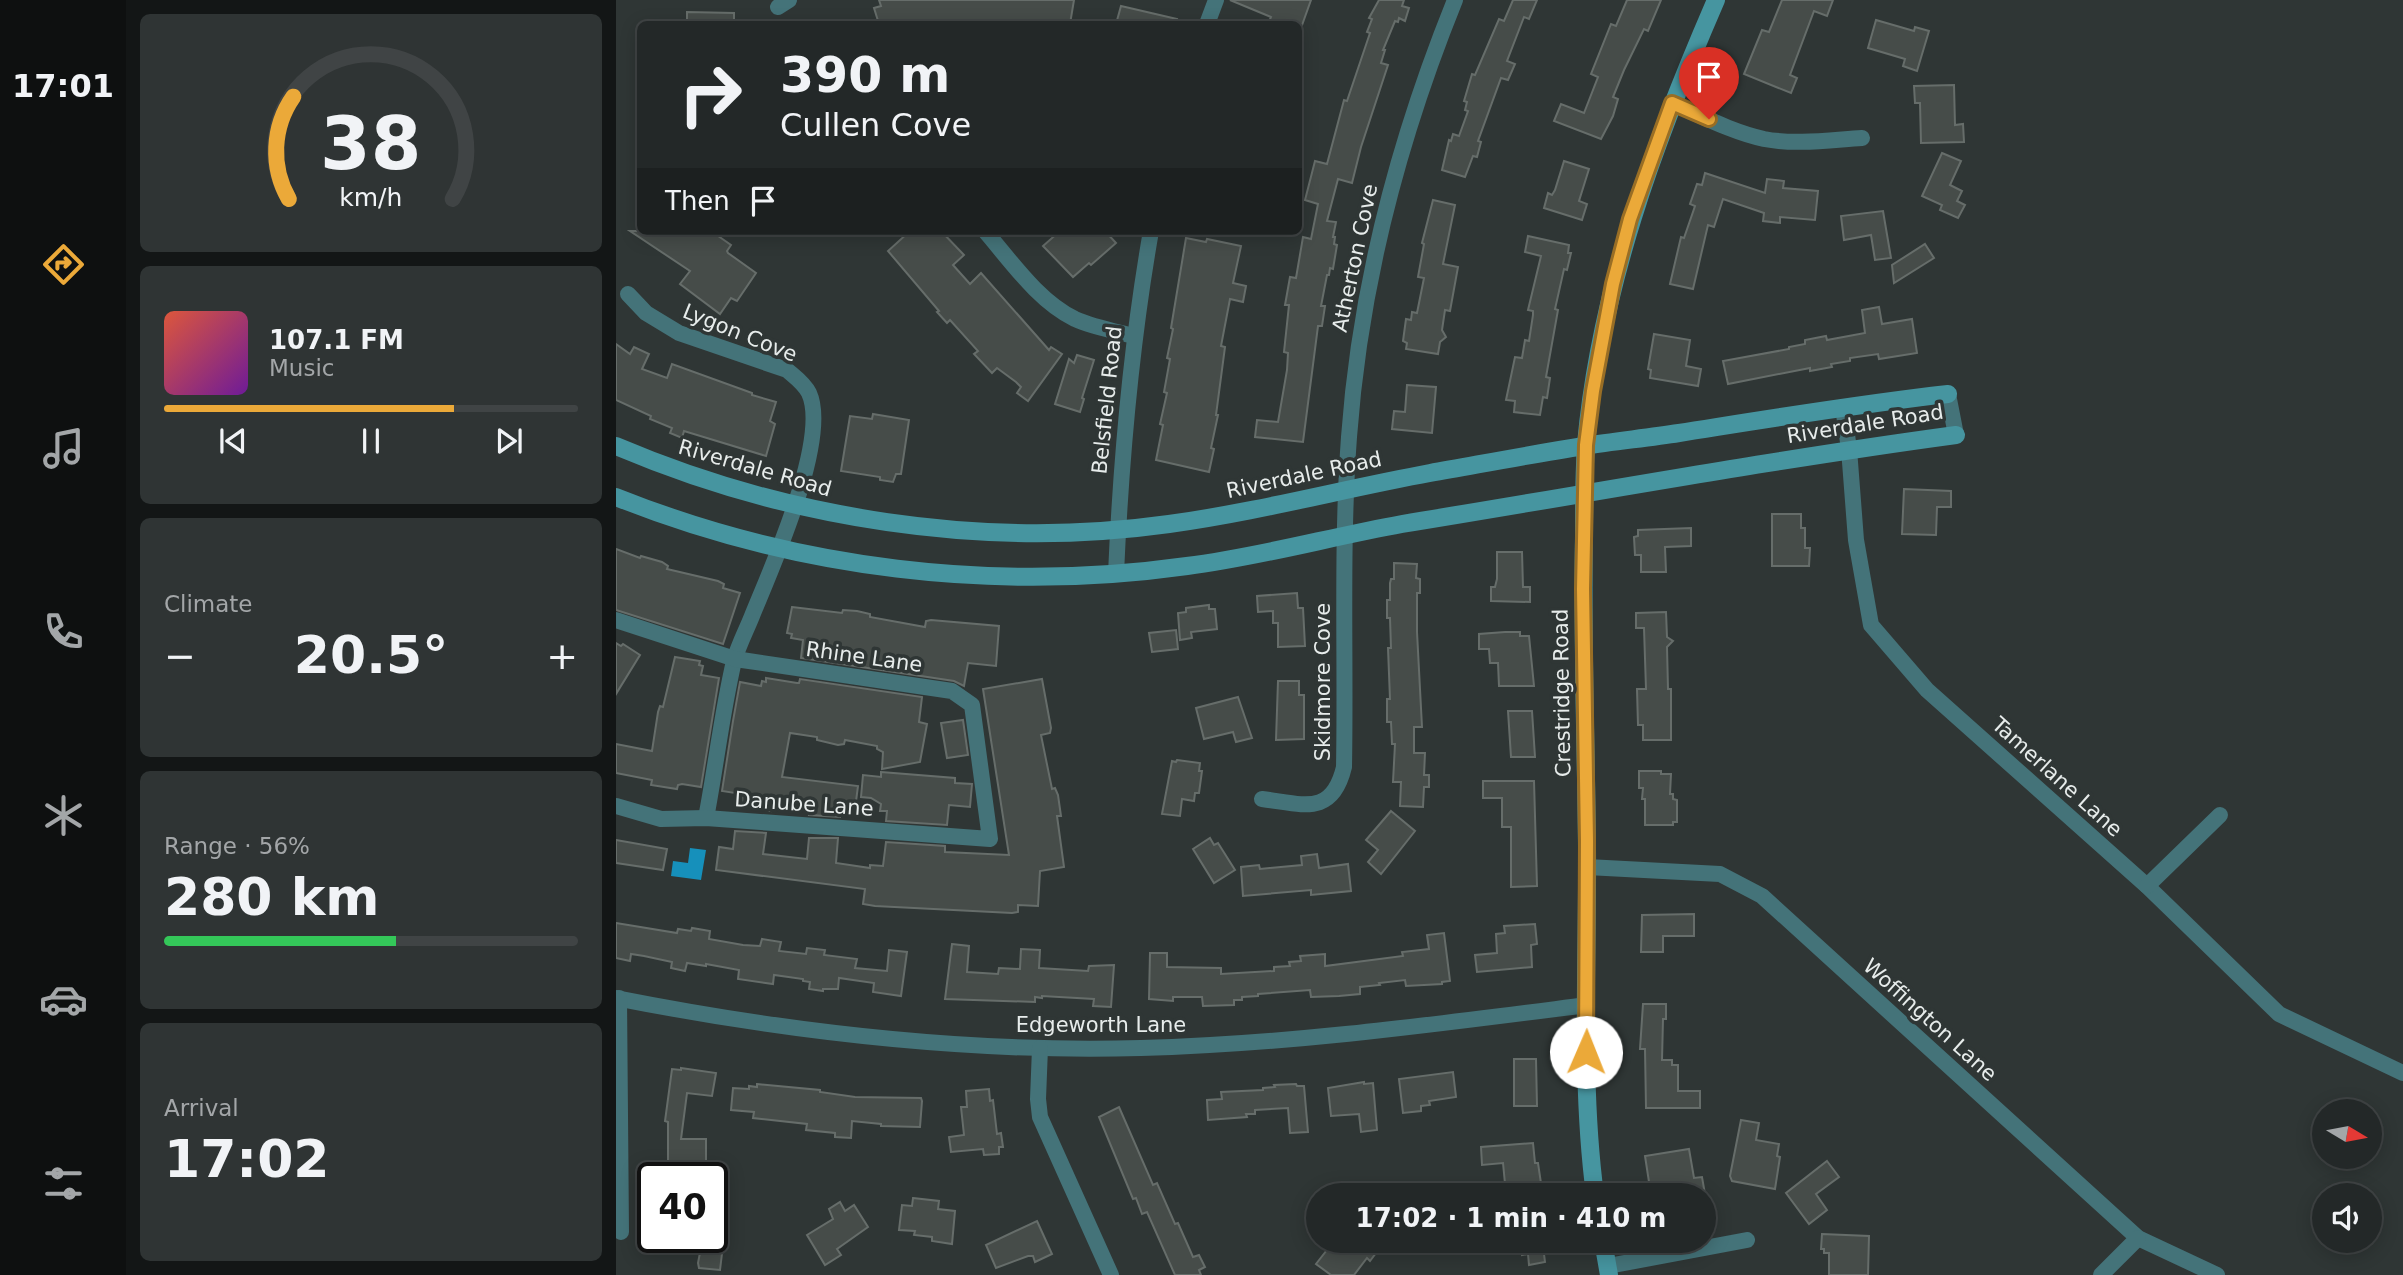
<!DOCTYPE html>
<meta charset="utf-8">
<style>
:root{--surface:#232828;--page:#2f3434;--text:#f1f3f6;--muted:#a3a6a8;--line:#404445;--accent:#eba939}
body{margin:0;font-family:"DejaVu Sans",sans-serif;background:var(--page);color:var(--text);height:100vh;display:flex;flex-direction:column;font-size:26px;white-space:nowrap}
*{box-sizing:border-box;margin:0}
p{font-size:23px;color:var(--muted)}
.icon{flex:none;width:38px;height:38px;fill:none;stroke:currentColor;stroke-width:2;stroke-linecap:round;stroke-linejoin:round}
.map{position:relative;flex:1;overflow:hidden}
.details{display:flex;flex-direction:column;gap:14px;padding:14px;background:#131616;width:490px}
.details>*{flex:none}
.hud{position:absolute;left:21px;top:21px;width:665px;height:214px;border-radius:10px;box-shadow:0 4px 18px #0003,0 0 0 2px var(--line);background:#232828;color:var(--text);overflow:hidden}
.needle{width:46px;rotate:100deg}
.controls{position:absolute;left:1696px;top:1099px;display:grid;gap:14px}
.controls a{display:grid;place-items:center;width:70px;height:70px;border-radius:50%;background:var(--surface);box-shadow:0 4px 18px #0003,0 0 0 2px var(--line);font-size:35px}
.speed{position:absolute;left:21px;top:1162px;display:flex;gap:14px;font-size:35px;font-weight:700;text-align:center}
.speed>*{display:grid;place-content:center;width:91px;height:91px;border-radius:50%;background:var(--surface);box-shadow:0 4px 18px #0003,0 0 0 2px var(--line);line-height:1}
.speed .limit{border:4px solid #111;border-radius:10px;background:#fff;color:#111}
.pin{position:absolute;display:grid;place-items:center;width:60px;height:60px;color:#fff;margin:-72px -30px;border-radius:50% 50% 50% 0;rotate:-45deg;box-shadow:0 0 7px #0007}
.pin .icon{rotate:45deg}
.me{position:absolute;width:77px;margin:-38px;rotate:1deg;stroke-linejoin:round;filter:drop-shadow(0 0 5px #0008)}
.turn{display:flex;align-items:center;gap:24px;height:147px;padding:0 28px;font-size:32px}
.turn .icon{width:91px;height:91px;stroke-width:2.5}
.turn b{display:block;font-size:49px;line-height:60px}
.then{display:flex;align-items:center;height:66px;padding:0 28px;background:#0003;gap:14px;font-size:26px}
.big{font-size:52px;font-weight:700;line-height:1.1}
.details .tile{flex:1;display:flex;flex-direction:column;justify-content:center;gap:10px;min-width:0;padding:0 24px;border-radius:10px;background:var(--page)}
.details .dial{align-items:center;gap:0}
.dial svg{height:182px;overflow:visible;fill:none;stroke:var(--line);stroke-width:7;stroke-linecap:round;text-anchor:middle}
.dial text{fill:var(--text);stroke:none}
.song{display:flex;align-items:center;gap:21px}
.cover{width:84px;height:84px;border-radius:10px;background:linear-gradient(135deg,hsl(10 70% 55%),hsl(280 70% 35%))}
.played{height:7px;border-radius:4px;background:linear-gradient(90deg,var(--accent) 70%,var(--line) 70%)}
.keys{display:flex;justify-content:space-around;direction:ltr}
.heat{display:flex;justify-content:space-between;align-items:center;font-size:38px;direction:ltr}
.charge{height:10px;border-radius:5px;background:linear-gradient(90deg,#34c759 56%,var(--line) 0)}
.trip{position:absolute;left:690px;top:1183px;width:410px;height:70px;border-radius:35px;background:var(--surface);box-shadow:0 4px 18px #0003,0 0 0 2px var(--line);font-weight:700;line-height:70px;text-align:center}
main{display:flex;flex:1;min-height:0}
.dock{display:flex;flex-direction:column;width:126px;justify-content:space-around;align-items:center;background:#0e1010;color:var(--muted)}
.dock .icon{width:49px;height:49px}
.dock .on{color:var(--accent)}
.dock b{font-size:32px;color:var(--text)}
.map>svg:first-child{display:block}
.water{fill:#1690bb}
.building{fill:#464c49;stroke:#666d6a;stroke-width:2}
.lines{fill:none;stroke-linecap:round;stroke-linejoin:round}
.street{stroke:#447379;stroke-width:16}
.secondary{stroke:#4695a0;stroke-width:18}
.route-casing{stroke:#996e25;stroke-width:18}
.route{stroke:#eba939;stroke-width:12}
.labels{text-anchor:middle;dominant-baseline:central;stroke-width:7;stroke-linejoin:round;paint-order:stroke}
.street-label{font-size:21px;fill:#e7eceb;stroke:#2f3635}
</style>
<main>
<nav class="dock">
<b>17:01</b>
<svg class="icon on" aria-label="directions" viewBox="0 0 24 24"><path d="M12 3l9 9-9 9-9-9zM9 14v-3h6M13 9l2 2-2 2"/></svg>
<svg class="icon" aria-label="music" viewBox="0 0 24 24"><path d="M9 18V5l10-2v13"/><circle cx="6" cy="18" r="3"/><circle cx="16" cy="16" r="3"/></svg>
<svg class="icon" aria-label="phone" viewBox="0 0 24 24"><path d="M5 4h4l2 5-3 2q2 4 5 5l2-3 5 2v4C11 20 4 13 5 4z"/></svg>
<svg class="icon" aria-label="climate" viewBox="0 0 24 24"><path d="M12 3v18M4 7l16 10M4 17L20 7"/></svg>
<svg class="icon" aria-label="car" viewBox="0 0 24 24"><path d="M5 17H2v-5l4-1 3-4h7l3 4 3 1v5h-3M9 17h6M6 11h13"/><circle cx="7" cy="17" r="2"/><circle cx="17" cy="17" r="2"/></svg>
<svg class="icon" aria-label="filters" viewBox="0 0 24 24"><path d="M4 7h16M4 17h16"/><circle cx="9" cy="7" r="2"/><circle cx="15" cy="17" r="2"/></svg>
</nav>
<section class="details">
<div class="tile dial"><svg viewBox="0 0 100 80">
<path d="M14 69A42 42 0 1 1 86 69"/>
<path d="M14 69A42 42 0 0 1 16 24" stroke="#eba939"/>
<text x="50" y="56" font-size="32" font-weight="700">38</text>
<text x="50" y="72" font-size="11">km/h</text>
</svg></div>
<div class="tile">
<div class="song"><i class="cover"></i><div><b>107.1 FM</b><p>Music</p></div></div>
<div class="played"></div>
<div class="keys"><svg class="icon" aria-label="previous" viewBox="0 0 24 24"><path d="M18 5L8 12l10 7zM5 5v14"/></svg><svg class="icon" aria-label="pause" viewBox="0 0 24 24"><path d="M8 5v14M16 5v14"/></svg><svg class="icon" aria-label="next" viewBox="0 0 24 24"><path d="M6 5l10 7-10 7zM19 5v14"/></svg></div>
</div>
<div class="tile"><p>Climate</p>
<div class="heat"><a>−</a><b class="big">20.5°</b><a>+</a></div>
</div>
<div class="tile"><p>Range · 56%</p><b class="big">280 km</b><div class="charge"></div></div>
<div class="tile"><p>Arrival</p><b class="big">17:02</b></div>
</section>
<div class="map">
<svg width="1787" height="1275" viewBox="0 0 1787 1275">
<rect width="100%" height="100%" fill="#2f3635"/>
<polygon class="water" points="74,848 90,850 85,880 55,876 57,861 72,863"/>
<g class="building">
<polygon points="263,0 458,0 454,24 263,24 258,8 265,6"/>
<polygon points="614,0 695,0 685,28 682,24 652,24 655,17"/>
<polygon points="763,0 788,0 786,6 793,8 789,21 783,18 782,22 779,21 767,50 769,50 765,63 772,65 745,147 736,183 722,179 711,221 720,222 717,237 719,237 718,244 721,245 717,269 714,268 713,275 711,275 705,306 709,306 706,326 702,326 687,442 639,437 641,420 662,422 671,370 672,353 668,352 673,305 669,305 674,277 680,278 687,237 695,239 702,204 689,200 699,161 711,164 728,100 731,101 754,33 751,32 756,19 753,18"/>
<polygon points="897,0 921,0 913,19 908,17 891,61 899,64 892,80 885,78 862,141 865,142 861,157 857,156 849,177 826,170 833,140 835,141 837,134 843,136 852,111 849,110 851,102 848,101 856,74 859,75 883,19 888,21"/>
<polygon points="1011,0 1045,0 1032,31 1028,29 1008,70 997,97 1002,99 997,116 985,139 938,121 945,104 968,113 982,77 975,74 995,24 1000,26"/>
<polygon points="1166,0 1217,0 1211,16 1198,11 1174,75 1181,78 1175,93 1128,74 1146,30 1153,32"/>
<polygon points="505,6 561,19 560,24 500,24"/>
<polygon points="71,12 118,13 118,24 71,24"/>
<polygon points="1260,20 1298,31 1299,27 1313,31 1301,71 1287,66 1289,59 1252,48"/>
<polygon points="1338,85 1339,125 1347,124 1348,142 1305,143 1304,103 1299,103 1298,86"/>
<polygon points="1326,153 1345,161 1334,185 1346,191 1341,201 1349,205 1342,218 1324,210 1326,205 1306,196"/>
<polygon points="948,161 973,169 963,201 971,204 966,220 928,208 932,193 936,195 939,190"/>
<polygon points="1089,173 1149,193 1151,179 1168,181 1167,188 1202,191 1199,220 1164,217 1164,223 1147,221 1148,213 1107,199 1098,227 1092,225 1077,289 1054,284 1065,237 1068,238 1079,206 1074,204 1081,184 1086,185"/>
<polygon points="817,200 839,205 827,264 842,267 834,311 829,310 826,330 830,337 824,342 822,354 790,349 791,343 787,341 790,319 795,320 796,312 801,313 808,278 802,277 808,244 806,243"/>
<polygon points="1267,211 1275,258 1259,260 1255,235 1228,240 1225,216"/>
<polygon points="14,231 95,231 115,245 111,251 112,253 140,273 121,301 115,298 104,314 64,284 74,271"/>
<polygon points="294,231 325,231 348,255 337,265 354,284 365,273 433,350 435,347 446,354 412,401 401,393 405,387 400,382 381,368 376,373 358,354 362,351 334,320 331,323 321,312 323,311 272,251"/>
<polygon points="444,231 489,231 500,243 475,265 473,263 457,277 427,246"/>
<polygon points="912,236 953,245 952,253 955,253 951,270 948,269 939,309 942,310 930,377 934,378 931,398 927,397 924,415 898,412 899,401 890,400 899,357 906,358 909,340 913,341 917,315 917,311 912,310 925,256 909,252"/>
<polygon points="570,238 590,242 591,239 625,246 617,283 630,286 627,302 614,299 605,346 609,347 600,415 602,415 595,448 598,449 593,472 540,460 547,425 544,424 551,393 548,392 554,359 551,358 557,329 555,328"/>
<polygon points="1309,244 1318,258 1278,283 1276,265"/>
<polygon points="1263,307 1266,324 1296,319 1301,353 1263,359 1262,354 1234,358 1234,361 1215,364 1216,367 1194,371 1194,368 1112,384 1107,361 1173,349 1173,347 1189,344 1189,340 1210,336 1211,340 1249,333 1246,310"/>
<polygon points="1038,334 1074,340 1070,366 1085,369 1082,386 1034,378 1035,370 1032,369"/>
<polygon points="0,344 14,354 18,347 33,354 26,369 51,378 56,364 136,393 136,395 160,402 154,421 159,424 150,456 68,431 66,438 54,433 56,428 34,419 35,416 0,400"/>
<polygon points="461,355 478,360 466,398 468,399 464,412 439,404 453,359 458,363"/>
<polygon points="791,385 820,387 816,433 776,429 778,411 789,412"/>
<polygon points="257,414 293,420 285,474 280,474 277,482 264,480 264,477 225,471 234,416 256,419"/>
<polygon points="1288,489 1335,491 1335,507 1321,507 1320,535 1286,534"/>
<polygon points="1156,514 1185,514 1185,528 1189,528 1189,548 1194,548 1193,566 1156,566"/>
<polygon points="1075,528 1075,546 1049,547 1050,572 1025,572 1025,555 1019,555 1018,537 1022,536 1022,530"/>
<polygon points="0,549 24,558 25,556 46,562 52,566 51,569 102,581 108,584 107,588 124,593 107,644 0,610"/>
<polygon points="881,552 906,552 907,587 914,587 914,602 875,601 875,587 879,587 881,579"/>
<polygon points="778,563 801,564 800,578 804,579 804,593 801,593 801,632 806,727 798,727 798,753 809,753 808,775 813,775 813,787 808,787 807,807 784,806 785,782 777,782 779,744 776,744 775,722 771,722 771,699 774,699 772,648 775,648 774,618 771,618 771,600 774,600 774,583 775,579 778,579"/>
<polygon points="681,593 682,608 687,608 689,646 662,647 662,623 657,623 657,611 642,612 641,596"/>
<polygon points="593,605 593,609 599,609 601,629 575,632 576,638 564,640 562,613 570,612 570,608"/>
<polygon points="176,607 226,613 227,610 241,611 254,614 254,617 309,627 310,621 315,620 383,626 380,666 352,663 348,686 338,681 185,658 187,640 175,638 176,634 171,633"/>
<polygon points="1050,612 1051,637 1057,641 1051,647 1052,689 1055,689 1055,740 1027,740 1027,725 1022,725 1021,689 1030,689 1028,628 1020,628 1020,613"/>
<polygon points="560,630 562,649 536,652 533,633"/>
<polygon points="889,632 904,632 904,636 913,636 918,686 883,686 882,663 874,663 873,649 863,649 863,634"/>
<polygon points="0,643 5,646 7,644 24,655 0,694"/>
<polygon points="59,657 84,661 83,665 87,666 85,675 103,678 85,787 66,784 62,785 61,789 35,785 36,780 0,773 0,744 36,751 42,712 44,706 47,707"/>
<polygon points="150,678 181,683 183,683 184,679 306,697 303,722 311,724 304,762 266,769 267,752 261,749 261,746 229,740 228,744 222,745 201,740 201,737 174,733 166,777 242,786 239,809 225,807 224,817 193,815 195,803 157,799 155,811 129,806 129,802 125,802 126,794 106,791 117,721 124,682 145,686 146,681 150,682"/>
<polygon points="426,679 435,728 434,733 425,735 436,789 439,788 442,795 445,816 441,816 448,867 424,871 422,906 402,905 402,912 396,913 259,906 247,904 249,889 100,870 103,847 117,849 119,831 150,833 147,854 191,859 193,838 222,838 220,863 254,868 254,865 267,866 270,842 329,846 329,852 393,855 367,689"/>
<polygon points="662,681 683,681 683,695 688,695 688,739 660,740"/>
<polygon points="622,697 636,738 620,742 617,732 588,739 580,708"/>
<polygon points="892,711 916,711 919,757 895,757"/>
<polygon points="347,720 352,755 331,758 325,723"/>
<polygon points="561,760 584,763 583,771 586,771 583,793 579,793 578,801 566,799 564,816 546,814 556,761 560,762"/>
<polygon points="1023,771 1045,771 1045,774 1055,774 1054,794 1057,794 1057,799 1061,800 1061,822 1057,822 1057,825 1029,825 1029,799 1026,799 1027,788 1023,788"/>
<polygon points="265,772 339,778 339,783 356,784 354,807 333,805 331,825 270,821 271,811 264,811 265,804 255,798 245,797 247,775 265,777"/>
<polygon points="867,781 918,781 921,886 895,887 895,827 886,827 886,798 867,798"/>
<polygon points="775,811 799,831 765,874 752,862 762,850 750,840"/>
<polygon points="594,838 598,845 602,843 619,870 598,883 577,849"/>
<polygon points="0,840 51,849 47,870 0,863"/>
<polygon points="701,854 703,868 732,864 735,891 695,895 695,890 627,896 625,867 643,865 644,869 686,865 685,856"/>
<polygon points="1078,914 1078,936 1047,936 1047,952 1025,952 1026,915"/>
<polygon points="0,923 61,933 62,929 75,931 76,928 94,931 93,939 127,945 144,946 146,939 165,942 163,951 190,954 191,948 209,950 208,955 241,959 239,968 271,971 273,950 291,952 285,996 257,992 258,983 223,978 222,989 207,989 207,991 193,989 194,982 187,981 187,979 158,975 157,984 122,979 123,970 90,964 90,966 71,963 69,971 55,968 56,962 28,956 15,954 14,961 0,958"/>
<polygon points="919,924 921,944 915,945 916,967 861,972 859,955 881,953 880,934 889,933 888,926"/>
<polygon points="828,933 834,981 826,982 826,984 790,986 789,980 763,983 764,985 744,987 744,994 723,996 695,997 694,990 642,994 642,996 626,997 626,1000 618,1000 618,1005 587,1006 586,997 557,997 557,1001 533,999 534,953 551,953 551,967 605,968 605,974 658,971 658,967 674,966 673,962 685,961 684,956 709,954 709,966 787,956 786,952 813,949 811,935"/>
<polygon points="336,944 353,946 351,972 382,974 383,968 404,969 405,949 424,950 423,968 472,971 473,966 498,965 495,1007 477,1006 478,999 426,996 426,998 419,997 419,1002 329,999"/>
<polygon points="1027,1004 1050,1004 1050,1019 1047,1019 1046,1060 1056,1060 1056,1065 1062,1065 1062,1091 1084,1091 1084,1108 1030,1108 1029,1049 1024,1049"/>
<polygon points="898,1059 920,1059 921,1106 898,1106"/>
<polygon points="65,1068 100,1073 96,1096 71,1093 65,1139 90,1139 90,1178 58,1178 58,1170 52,1170 52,1122 49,1121 56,1069 65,1070"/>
<polygon points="837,1072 840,1097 813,1101 814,1105 805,1106 805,1111 787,1113 783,1079"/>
<polygon points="748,1082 748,1084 757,1083 761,1130 745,1132 743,1114 715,1116 712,1088"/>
<polygon points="141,1084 204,1090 204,1092 239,1097 305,1098 306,1101 304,1127 265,1126 265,1124 236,1121 235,1138 219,1137 219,1133 190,1130 191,1124 137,1118 138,1112 115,1110 117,1088 133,1089 133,1086 141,1087"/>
<polygon points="680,1084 681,1086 688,1086 692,1132 674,1133 672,1108 639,1110 639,1114 630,1114 631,1117 592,1120 591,1100 606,1099 605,1092 647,1090 647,1088 659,1087 658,1085"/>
<polygon points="373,1089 374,1101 377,1100 381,1134 385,1133 387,1147 383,1147 383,1154 368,1155 367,1149 335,1152 333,1137 348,1135 345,1107 351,1107 350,1091"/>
<polygon points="503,1107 537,1185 541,1183 559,1224 562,1223 577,1257 583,1255 589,1267 583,1270 585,1275 559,1275 531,1212 526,1214 520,1198 517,1199 483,1117"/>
<polygon points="1125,1120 1143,1123 1140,1140 1163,1144 1161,1156 1164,1157 1159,1189 1116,1181 1114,1176"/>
<polygon points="917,1143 919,1163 922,1163 926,1190 890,1194 887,1163 866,1165 865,1147"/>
<polygon points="1073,1149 1078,1178 1086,1177 1089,1194 1035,1195 1029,1156"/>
<polygon points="1211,1161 1223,1177 1200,1194 1211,1210 1193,1224 1170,1193"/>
<polygon points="297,1198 323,1201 322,1209 339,1211 336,1244 316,1241 316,1237 298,1235 299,1231 283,1230 286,1205 296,1206"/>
<polygon points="224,1202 229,1211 238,1205 252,1227 221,1249 225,1255 209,1265 191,1235 217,1219 213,1209"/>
<polygon points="421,1221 436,1254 419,1262 417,1256 412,1256 380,1268 370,1245"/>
<polygon points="1206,1234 1253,1236 1252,1275 1213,1275 1213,1253 1208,1253 1208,1249 1205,1249"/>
<polygon points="87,1237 108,1237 104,1270 83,1268 82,1263"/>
<polygon points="718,1241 769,1241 754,1261 751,1258 738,1275 715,1275 700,1264"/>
<polygon points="904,1241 934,1241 936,1253 928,1254 929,1262 913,1265 912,1254 906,1255"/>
</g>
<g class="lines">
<g class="street">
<polyline points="162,7 173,0"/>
<polyline points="591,24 600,0"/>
<path d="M1056 103C1086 116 1116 132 1148 139 1179 145 1214 140 1246 138"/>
<path d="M369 231C395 261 422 301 459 319 477 327 498 331 518 336"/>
<path d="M12 294 30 313 63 333 171 370C179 377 188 383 193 393 214 439 155 569 136 616 130 631 122 646 118 661 106 712 100 766 90 818"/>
<polyline points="1332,394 1340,435"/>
<polyline points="1227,407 1233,449 1240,540 1255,625 1311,690 1531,886 1663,1014 1787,1073"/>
<path d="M500 574C505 458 515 345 535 231"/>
<polyline points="0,620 119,659 336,691 356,705 374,839 90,818 45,819 0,806"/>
<path d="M646 799C687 804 716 817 728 767 730 657 725 547 733 437 744 285 782 141 839 0"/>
<polyline points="971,867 1104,874 1146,896 1522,1238 1601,1275"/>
<polyline points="1531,886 1604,815"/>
<path d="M0 998C172 1032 349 1053 525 1048 675 1044 822 1024 971 1005"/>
<polyline points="3,998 5,1232"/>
<polyline points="424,1048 422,1099 424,1117 495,1275"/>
<polyline points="992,1266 1131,1240"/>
<polyline points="1485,1275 1522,1238"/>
</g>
<g class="secondary">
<path d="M0 446C171 519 368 550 553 524 641 512 727 489 814 473 865 464 917 454 968 446 999 441 1031 438 1063 433 1152 419 1242 404 1332 394"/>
<path d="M0 497C180 569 379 593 571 566 643 557 714 537 786 524 971 494 1155 460 1340 435"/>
<path d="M979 1195C964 1080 972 963 971 847 970 743 966 640 968 536 968 505 968 474 970 444 984 288 1038 143 1100 0"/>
<polyline points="987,1241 993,1275"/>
</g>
</g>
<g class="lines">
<g class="route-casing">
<polyline id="route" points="970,1052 971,841 967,589 970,445 977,391 997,284 1014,219 1056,103 1093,119"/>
</g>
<use href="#route" class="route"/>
</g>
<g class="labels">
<g class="street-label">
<text transform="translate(739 258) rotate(-78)">Atherton Cove</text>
<text transform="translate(124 333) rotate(22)">Lygon Cove</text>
<text transform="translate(491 400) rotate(-84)">Belsfield Road</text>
<text transform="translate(1249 424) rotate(-9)">Riverdale Road</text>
<text transform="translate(139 468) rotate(16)">Riverdale Road</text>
<text transform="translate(688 475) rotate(-12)">Riverdale Road</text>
<text transform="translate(248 657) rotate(8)">Rhine Lane</text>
<text transform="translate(707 682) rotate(-90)">Skidmore Cove</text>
<text transform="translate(946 693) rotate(-91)">Crestridge Road</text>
<text transform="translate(1441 777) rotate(42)">Tamerlane Lane</text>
<text transform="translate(188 804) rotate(4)">Danube Lane</text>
<text transform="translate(1314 1020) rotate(42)">Woffington Lane</text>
<text x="485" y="1025">Edgeworth Lane</text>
</g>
</g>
</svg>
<div class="controls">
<a><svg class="needle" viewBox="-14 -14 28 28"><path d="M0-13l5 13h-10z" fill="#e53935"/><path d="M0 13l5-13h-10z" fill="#a3a6a8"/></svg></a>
<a><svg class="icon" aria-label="sound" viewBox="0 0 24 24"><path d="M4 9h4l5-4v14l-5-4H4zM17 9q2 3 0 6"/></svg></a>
</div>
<div class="speed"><div class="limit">40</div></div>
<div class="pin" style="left:1093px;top:119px;background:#d93025"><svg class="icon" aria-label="arrive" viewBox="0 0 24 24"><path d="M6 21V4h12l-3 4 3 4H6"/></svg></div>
<svg class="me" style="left:970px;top:1052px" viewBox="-20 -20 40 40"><circle r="19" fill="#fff"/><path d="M0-13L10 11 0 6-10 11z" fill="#eba939"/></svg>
<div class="trip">17:02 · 1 min · 410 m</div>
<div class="hud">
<div class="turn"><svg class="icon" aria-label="right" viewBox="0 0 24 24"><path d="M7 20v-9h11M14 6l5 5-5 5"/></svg><div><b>390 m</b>Cullen Cove</div></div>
<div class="then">Then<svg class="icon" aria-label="arrive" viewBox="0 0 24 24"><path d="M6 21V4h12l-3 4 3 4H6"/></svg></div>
</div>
</div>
</main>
